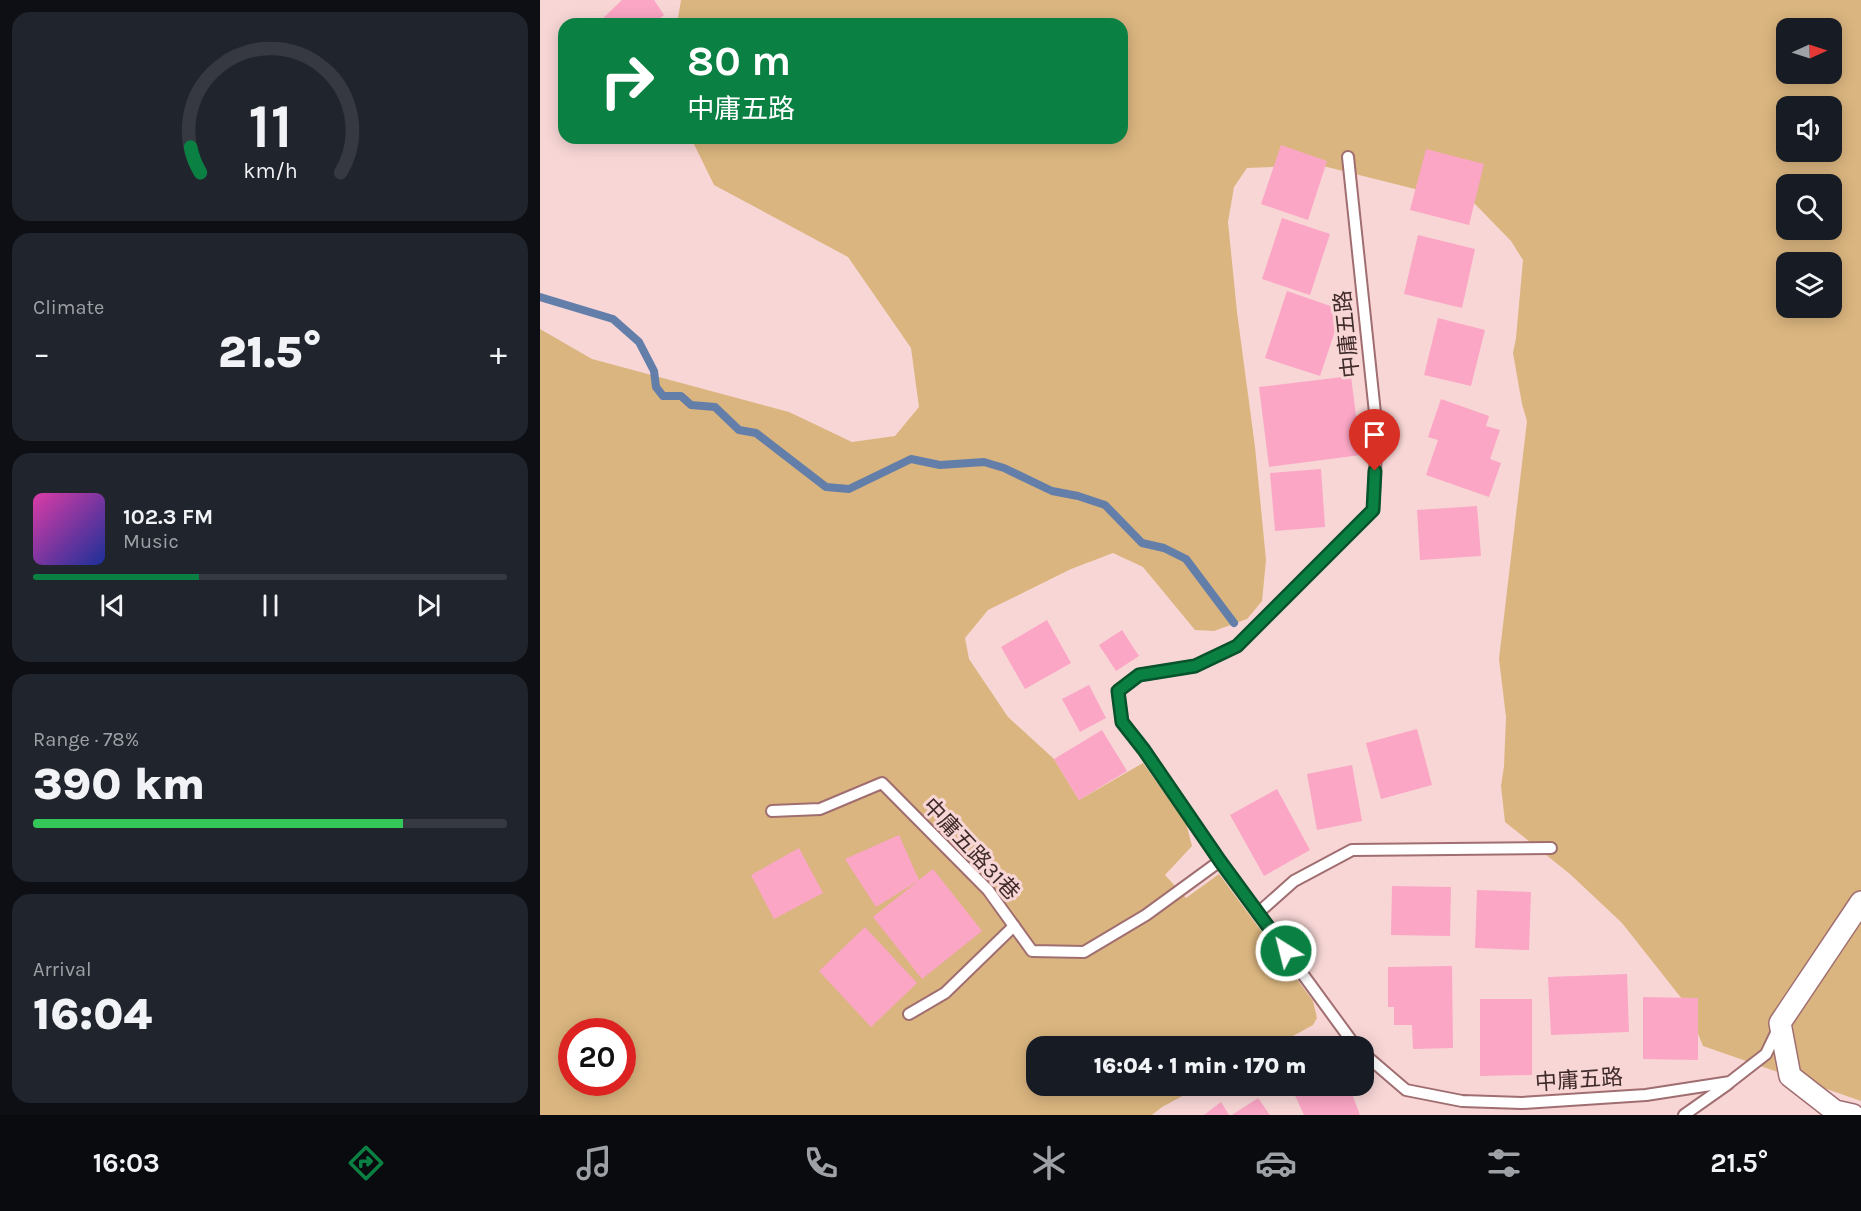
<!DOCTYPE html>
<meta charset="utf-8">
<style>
:root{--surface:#171b24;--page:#20242c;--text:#f1f3f6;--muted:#9ea1a6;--line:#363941;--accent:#0b8043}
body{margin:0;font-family:Karla,"Noto Sans TC",sans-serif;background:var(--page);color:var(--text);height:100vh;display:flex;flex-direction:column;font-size:22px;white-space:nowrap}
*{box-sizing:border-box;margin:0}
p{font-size:20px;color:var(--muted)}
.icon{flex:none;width:33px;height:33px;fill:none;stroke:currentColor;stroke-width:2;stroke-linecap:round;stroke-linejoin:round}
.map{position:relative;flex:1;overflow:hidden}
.side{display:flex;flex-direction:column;gap:12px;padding:12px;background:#0d0f14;width:540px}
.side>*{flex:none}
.banner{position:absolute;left:18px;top:18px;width:570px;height:126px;border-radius:18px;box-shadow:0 3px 15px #0003;background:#0b8043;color:#fff;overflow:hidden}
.needle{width:39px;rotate:87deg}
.buttons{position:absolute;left:1236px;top:18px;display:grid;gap:12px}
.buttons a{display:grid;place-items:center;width:66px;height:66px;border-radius:12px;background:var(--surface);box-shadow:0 3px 15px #0003;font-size:30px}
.speed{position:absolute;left:18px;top:1018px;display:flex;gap:12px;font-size:30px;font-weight:700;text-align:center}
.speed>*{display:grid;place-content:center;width:78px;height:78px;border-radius:50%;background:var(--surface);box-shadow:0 3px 15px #0003;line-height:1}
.speed .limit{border:9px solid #d22;background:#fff;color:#111}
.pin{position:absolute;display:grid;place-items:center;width:51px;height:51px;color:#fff;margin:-62px -26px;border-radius:50% 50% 50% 0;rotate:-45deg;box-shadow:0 0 6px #0007}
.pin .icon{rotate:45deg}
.me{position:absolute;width:66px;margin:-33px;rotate:324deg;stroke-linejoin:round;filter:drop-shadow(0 0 4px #0008)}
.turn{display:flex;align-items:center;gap:21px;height:126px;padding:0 30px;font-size:27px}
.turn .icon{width:78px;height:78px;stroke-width:2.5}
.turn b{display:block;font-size:42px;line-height:51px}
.big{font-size:45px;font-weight:800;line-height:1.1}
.side .widget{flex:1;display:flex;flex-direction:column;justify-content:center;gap:9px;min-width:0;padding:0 21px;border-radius:18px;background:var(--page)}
.side .dial{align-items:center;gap:0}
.dial svg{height:156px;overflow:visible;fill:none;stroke:var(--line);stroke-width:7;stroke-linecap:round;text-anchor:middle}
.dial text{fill:var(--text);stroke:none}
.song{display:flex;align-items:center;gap:18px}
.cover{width:72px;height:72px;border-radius:9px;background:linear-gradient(135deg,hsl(320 70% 55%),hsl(230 70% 35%))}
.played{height:6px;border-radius:3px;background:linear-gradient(90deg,var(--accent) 35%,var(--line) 35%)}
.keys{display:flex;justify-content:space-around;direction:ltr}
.heat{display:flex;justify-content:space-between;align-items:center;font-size:33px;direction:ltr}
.charge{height:9px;border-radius:4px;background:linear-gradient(90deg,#34c759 78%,var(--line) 0)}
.trip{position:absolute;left:486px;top:1036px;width:348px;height:60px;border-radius:18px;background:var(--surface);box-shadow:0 3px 15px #0003;font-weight:800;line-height:60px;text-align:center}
.dock{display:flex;height:96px;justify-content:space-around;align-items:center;background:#090b0e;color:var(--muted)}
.dock .icon{width:42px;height:42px}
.dock .selected{color:var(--accent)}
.dock b{font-size:27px;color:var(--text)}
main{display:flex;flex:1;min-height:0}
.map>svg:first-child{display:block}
.green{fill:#dab57f;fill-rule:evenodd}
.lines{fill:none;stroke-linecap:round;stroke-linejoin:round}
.stream{stroke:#647eaa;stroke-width:8}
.building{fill:#fba6c5}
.lane-casing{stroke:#a06e70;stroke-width:14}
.street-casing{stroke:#a06e70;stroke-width:24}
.lane{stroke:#fff;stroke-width:10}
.street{stroke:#fff;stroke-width:21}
.route-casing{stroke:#07532c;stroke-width:15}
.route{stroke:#0b8043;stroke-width:10}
.labels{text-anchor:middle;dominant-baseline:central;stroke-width:6;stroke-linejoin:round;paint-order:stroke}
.street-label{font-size:22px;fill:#402b2b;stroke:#f8d6d6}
</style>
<main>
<section class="side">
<div class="widget dial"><svg viewBox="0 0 100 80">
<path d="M14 69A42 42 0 1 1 86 69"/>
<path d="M14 69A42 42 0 0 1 9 56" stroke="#0b8043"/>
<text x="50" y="56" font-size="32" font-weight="700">11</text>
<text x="50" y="72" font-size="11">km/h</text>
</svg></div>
<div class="widget"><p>Climate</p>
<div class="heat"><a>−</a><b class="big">21.5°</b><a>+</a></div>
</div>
<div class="widget">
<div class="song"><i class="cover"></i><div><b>102.3 FM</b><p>Music</p></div></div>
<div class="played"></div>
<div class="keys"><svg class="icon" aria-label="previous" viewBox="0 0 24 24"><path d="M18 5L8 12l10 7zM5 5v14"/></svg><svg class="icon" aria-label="pause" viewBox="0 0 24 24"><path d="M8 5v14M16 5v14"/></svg><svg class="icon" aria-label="next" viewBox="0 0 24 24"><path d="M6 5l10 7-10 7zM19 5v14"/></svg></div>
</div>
<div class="widget"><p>Range · 78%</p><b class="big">390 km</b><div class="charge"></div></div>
<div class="widget"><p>Arrival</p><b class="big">16:04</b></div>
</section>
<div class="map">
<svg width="1321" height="1115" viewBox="0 0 1321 1115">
<rect width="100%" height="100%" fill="#f8d6d6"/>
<path class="green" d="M141 0H1321V1101L1163 1046 1146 1004 1082 923 1030 874 965 822 961 786 964 766 966 717 959 659 987 421 982 404 973 353 976 338 983 260 971 241 935 204 779 165 707 168 694 187 688 222 697 312 715 447 726 560 722 601 707 619 674 631 655 630 603 567 573 553 531 569 448 610 425 638 429 659 468 717 514 759 539 800 603 763 646 823 652 846 625 875 646 898 679 874 773 1001 777 1018 773 1025 733 1047H496V1086H661L622 1107 612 1115H0V329L52 359 249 412 312 442 355 436 379 407 371 348 308 257 174 185 151 138H582V24H137ZM1246 28H1292V74H1246ZM1246 106H1292V152H1246ZM1246 184H1292V230H1246ZM1246 262H1292V308H1246ZM32 1032H82V1083H32Z"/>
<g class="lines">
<polyline class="stream" points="0,297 73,319 99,342 114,371 116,387 123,396 141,396 151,405 175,407 199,430 216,433 286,487 309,489 371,459 400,465 444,462 464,468 512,491 538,496 565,505 602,543 624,548 646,559 694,623"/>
</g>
<g class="building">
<polygon points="82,0 114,0 124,15 114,24 57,24"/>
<polygon points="741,145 787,161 768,220 721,204"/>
<polygon points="886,149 944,164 929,225 870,210"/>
<polygon points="742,218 790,234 770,295 722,279"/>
<polygon points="878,235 935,249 922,308 864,294"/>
<polygon points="747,291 802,310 780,376 725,358"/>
<polygon points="898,318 945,330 931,386 884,375"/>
<polygon points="811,376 821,455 729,467 719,387"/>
<polygon points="901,399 949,416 946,426 960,430 950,459 961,463 949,497 886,475 898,440 888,437"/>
<polygon points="781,469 785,527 735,531 730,473"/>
<polygon points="937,506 941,556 880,560 877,510"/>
<polygon points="507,620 531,663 485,689 461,647"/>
<polygon points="582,630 599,656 576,671 559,645"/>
<polygon points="549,685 566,718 540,732 522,699"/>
<polygon points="877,729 892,785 841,799 826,743"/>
<polygon points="562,730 587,771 539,800 514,759"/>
<polygon points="812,765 822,821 777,830 767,774"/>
<polygon points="737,789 770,850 724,876 690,815"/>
<polygon points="359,835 379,880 393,869 442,931 382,979 333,917 378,881 336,907 305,859"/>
<polygon points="259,848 283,893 234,919 211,875"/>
<polygon points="852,886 911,887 910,936 851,935"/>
<polygon points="937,890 991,892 989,950 935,948"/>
<polygon points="325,927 377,983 331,1027 279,971"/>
<polygon points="912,966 913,1048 873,1049 872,1025 854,1025 854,1007 848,1007 848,967"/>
<polygon points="1087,974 1089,1032 1011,1035 1008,977"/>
<polygon points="1103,997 1158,998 1158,1060 1103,1059"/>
<polygon points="940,999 992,999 992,1075 940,1076"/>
<polygon points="759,1086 809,1086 820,1115 764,1115 752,1089"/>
<polygon points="718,1098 730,1115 692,1115"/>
<polygon points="681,1102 689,1115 664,1115"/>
</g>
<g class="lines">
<g class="lane-casing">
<g id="lane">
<polyline points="808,157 837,432 833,510 697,646 655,666 599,675 578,691 582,722 604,750 680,861 816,1047"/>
<polyline points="232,811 280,809 342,783 448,890 492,951 544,952 606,915 680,861"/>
<polyline points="718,913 754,881 812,850 1011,848"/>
<polyline points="369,1014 405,993 474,926"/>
<polyline points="824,1054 866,1090 922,1101 982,1103 1106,1095 1190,1082 1226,1054 1238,1029"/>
<polyline points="1144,1115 1188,1084"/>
</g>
</g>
<g class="street-casing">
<polyline id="street" points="1313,1115 1295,1111 1250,1076 1240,1023 1321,902"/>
</g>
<use href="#lane" class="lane"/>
<use href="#street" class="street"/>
</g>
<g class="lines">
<g class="route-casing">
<polyline id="route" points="746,951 680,861 604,750 582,722 578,691 599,675 655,666 697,646 833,510 835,471"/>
</g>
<use href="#route" class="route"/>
</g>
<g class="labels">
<g class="street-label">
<text transform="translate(807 334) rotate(-96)">中庸五路</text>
<text transform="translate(431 849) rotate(47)">中庸五路31巷</text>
<text transform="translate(1039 1080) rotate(-4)">中庸五路</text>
</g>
</g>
</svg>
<div class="buttons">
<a><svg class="needle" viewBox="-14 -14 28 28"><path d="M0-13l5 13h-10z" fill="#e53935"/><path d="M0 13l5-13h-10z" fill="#9ea1a6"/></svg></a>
<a><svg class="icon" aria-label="sound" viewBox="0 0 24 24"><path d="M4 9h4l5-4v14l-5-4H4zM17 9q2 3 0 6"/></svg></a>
<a><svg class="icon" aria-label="search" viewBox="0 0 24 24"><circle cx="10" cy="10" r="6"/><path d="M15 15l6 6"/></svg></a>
<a><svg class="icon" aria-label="layers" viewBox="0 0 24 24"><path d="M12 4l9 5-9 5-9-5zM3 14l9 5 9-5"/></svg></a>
</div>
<div class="speed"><div class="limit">20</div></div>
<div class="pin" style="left:835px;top:471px;background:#d93025"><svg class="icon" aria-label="arrive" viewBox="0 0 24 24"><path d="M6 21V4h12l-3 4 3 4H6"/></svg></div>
<svg class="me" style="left:746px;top:951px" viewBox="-20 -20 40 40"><circle r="17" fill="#0b8043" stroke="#fff" stroke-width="3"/><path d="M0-11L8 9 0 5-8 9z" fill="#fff"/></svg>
<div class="trip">16:04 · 1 min · 170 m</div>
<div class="banner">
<div class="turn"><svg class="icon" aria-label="right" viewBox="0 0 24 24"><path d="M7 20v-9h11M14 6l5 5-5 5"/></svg><div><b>80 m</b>中庸五路</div></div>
</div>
</div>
</main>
<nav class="dock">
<b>16:03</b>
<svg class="icon selected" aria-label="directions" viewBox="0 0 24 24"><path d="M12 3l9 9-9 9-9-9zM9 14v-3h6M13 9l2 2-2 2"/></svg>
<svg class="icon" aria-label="music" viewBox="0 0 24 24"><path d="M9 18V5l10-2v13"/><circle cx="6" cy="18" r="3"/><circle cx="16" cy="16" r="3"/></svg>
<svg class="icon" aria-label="phone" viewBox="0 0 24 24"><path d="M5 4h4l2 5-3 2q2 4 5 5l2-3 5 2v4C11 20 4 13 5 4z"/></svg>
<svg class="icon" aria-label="climate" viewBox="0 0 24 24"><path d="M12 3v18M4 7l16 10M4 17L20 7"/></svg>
<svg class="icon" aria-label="car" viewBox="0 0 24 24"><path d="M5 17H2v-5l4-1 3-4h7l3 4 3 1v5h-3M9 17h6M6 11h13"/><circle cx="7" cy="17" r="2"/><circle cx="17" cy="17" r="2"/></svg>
<svg class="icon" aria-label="filters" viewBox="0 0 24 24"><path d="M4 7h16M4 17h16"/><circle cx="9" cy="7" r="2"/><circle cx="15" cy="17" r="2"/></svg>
<b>21.5°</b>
</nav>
